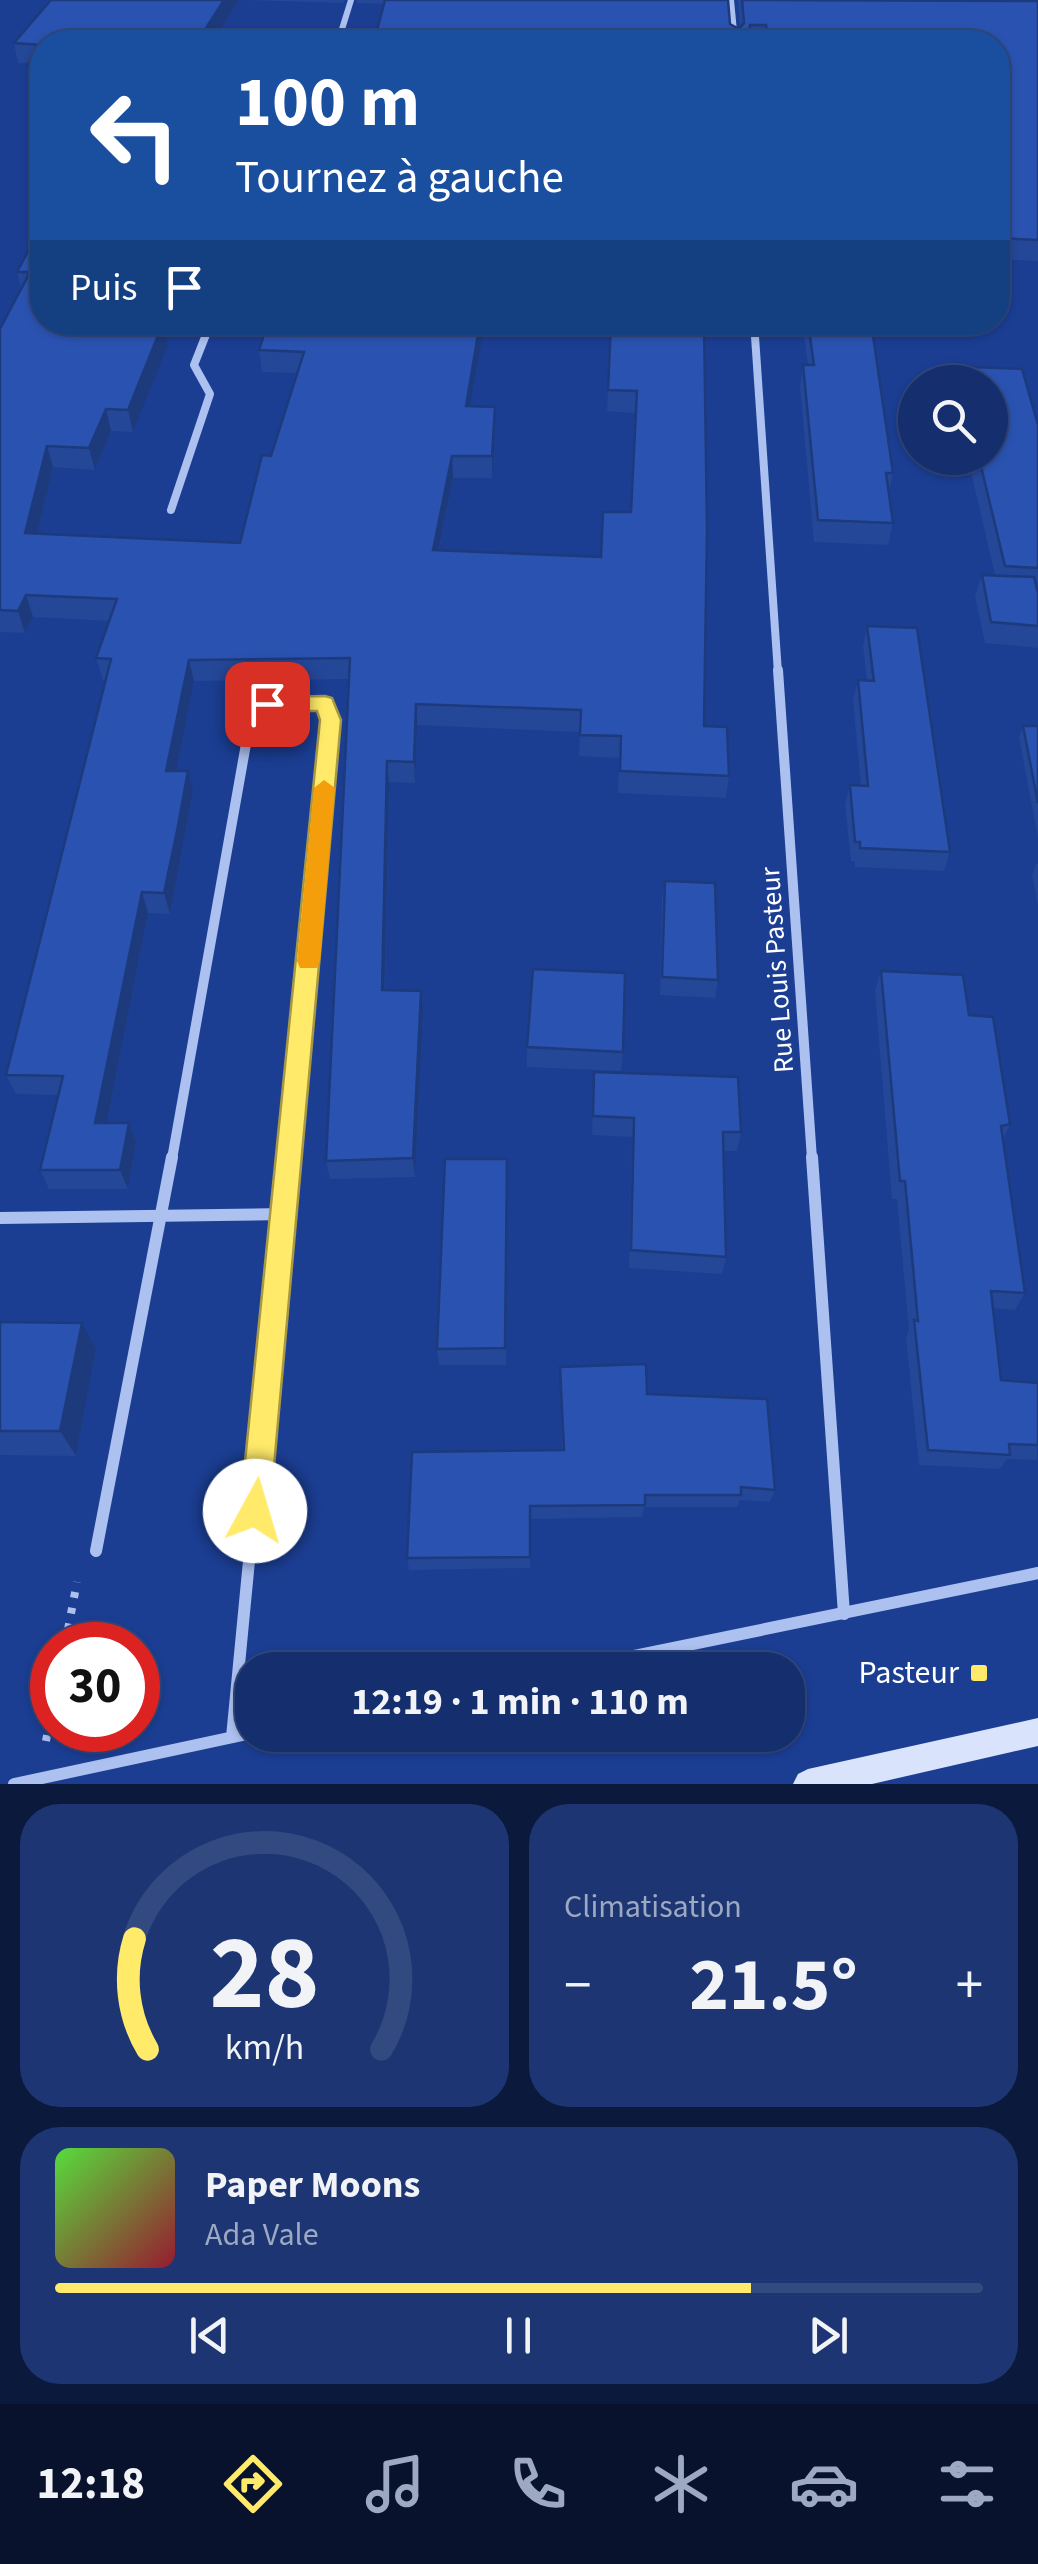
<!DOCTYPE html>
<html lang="fr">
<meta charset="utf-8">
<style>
:root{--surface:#142e6e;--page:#1d3673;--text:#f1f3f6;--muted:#9da8c2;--line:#334a81;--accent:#ffea6a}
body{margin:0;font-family:"Source Sans 3",sans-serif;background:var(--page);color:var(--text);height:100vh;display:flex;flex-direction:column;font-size:38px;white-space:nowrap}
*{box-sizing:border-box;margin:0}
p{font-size:32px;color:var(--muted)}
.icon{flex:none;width:55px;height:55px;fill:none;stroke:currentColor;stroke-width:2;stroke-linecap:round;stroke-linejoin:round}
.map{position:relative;height:1784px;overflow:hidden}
.sheet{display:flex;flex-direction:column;gap:20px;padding:20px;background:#0b193c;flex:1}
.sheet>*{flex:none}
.hud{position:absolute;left:30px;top:30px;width:980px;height:305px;border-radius:40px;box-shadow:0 2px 8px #0004,0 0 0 2px var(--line);background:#1a4fa0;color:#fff;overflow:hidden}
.controls{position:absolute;left:898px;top:365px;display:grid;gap:20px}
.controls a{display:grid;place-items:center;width:110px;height:110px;border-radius:50%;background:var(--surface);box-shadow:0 2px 8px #0004,0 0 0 2px var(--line);font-size:50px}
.speed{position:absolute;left:30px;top:1622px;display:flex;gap:20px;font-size:50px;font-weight:700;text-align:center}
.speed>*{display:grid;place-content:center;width:130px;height:130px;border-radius:50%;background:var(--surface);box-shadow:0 2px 8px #0004,0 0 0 2px var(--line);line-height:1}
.speed .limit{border:15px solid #d22;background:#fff;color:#111}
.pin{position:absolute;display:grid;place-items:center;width:85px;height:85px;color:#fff;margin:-42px;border-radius:20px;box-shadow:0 5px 15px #0006}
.me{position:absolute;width:110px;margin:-55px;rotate:6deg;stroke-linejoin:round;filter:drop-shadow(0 0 8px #0008)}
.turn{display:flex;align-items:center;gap:35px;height:210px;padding:0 40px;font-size:45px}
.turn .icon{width:130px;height:130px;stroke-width:2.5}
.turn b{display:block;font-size:70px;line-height:85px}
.then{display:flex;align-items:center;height:95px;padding:0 40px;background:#0003;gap:20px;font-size:38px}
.big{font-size:75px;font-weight:700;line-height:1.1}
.sheet .tile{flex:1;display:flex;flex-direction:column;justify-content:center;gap:15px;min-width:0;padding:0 35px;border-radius:40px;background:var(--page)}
.sheet .dial{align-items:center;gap:0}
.dial svg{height:260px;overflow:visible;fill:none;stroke:var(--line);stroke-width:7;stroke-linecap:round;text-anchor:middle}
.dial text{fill:var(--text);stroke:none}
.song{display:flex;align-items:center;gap:30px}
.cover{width:120px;height:120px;border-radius:15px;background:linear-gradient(135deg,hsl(110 70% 55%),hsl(350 70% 35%))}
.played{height:10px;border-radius:5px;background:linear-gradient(90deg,var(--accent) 75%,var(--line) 75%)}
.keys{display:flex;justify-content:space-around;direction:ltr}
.heat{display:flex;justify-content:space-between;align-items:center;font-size:55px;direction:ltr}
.sheet .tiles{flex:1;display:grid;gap:20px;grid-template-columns:1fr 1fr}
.tile:last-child{grid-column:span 2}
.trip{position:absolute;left:235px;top:1652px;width:570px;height:100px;border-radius:40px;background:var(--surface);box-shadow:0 2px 8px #0004,0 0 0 2px var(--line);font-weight:700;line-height:100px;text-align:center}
.tab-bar{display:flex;height:160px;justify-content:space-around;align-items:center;background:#08122c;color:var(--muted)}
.tab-bar .icon{width:70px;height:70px}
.tab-bar .selected{color:var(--accent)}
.tab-bar b{font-size:45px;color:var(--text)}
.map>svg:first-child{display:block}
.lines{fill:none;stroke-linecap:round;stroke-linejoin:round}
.path{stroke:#acc1ef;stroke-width:8;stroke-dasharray:6 10;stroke-linecap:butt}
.street-far3{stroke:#acc1ef;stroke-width:6}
.street-far2{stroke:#acc1ef;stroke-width:8}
.street-far1{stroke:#acc1ef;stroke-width:10}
.street{stroke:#acc1ef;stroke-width:12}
.secondary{fill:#d9e3fb;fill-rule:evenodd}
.wall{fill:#244798}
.shaded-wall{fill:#1d3a7c}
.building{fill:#2a53b1;stroke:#1d3a7c;stroke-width:2.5}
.route{fill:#ffea6a;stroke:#a69845;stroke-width:2.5}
.slow{fill:#f59e0b}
.poi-dot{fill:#ffea6a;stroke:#1b3e93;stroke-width:4}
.labels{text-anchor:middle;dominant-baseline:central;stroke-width:10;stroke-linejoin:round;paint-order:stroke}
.street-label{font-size:28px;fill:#fff;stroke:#1b3e93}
.near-poi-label{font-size:32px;fill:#fff;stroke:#1b3e93;text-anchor:end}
</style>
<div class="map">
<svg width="1038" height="1784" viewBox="0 0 1038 1784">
<rect width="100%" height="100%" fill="#1b3e93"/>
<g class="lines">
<g class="path">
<polyline points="65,1645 77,1582"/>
<polyline points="46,1741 52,1708"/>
</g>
<g class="street-far3">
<polyline points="731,0 735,42"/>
<polyline points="338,42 351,0"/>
</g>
<g class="street-far2">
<polyline points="754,322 778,673"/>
<polyline points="171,510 210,394 194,365 211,322"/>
</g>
<g class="street-far1">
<polyline points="778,670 812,1159"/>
<polyline points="172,1159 251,716 267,704 325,703 331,719 288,1159"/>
</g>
<g class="street">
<polyline points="812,1157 844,1614"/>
<polyline points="0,1218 285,1214"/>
<polyline points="96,1551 172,1157"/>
<polyline points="566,1670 1038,1573"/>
<polyline points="232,1737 288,1157"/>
<polyline points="14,1784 252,1733"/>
</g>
<polygon class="secondary" points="1038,1718 1038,1746 872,1784 793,1784 798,1774 808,1769"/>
</g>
<g class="wall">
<polygon points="51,0 239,0 213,42 42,42 42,85 33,84 29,63 18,63 14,43"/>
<polygon points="245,0 345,0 343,3"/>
<polygon points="357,0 728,0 730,24 739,29 740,27 738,0 1038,0 1038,261 998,259 998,42 374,42 384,4 357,3"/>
<polygon points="42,225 168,345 133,432 111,431 95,470 53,467 37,533 240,543 271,456 298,373 262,372 259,350 268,322 470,406 495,407 492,478 453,478 439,550 601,557 631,512 635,413 607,411 611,322 704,322 704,726 729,776 726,798 618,793 619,758 579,756 580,732 417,725 415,783 389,782 385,990 423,1012 415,1177 330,1179 326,1161 349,679 194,681 176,771 193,792 182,852 170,914 148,913 107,1123 129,1123 136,1142 128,1189 49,1189 40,1170 58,1095 16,1094 6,1075 105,680 103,680 96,658 110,621 33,617 25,633 0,632 0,329 21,288 17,272"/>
<polygon points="802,322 871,322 893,473 889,493 893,523 888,545 814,542 800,386 803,365 808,365"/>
<polygon points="971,367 1022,369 1038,425 1038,648 985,643 975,596 982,575 995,575 969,463 970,458 990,458 990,382 968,382"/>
<polygon points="867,626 950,852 944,871 855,867 855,861 851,861 845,805 850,785 861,786 853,700 858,680 867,681 863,646"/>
<polygon points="1023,726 1038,726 1038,838 1019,737"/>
<polygon points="1036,864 1038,864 1038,905 1032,875"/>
<polygon points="665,881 718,980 715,998 660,995 662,899"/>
<polygon points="881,971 969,1015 1010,1124 1003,1140 1025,1293 1015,1310 993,1308 1001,1380 1038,1383 1037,1460 1007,1459 1000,1469 919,1465 906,1337 909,1330 897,1199 892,1199 875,991"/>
<polygon points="527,1047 623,1052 621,1071 527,1067"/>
<polygon points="594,1072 741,1132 737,1151 724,1151 726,1257 722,1274 629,1268 632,1137 592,1135"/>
<polygon points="507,1159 506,1365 439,1365 437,1349"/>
<polygon points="0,1322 96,1349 76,1456 0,1455"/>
<polygon points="560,1367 647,1394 775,1490 770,1502 740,1500 737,1507 644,1507 642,1517 530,1519 530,1568 409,1570 407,1558 562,1450"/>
</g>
<g class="shaded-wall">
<polygon points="224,0 239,0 213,42 197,42"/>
<polygon points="480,322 485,322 466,428 466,406"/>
<polygon points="163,323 168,345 133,432 128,410"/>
<polygon points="495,407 495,429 492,478 492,456"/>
<polygon points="106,409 111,431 95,470 89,448"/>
<polygon points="47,446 53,467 32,555 25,533"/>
<polygon points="452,456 453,478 434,572 433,550"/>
<polygon points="26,595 33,617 25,633 18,611"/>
<polygon points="189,660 194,681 172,792 166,771"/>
<polygon points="416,704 417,725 415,783 414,762"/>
<polygon points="387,761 389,782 384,1010 382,990"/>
<polygon points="188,771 193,792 170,914 164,893"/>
<polygon points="142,892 148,913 103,1142 95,1123"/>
<polygon points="421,991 423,1012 415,1177 413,1158"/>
<polygon points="129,1123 136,1142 128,1189 120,1170"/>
<polygon points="82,1323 96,1349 76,1456 60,1431"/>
</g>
<g class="building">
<polygon points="51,0 224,0 197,42 42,42 42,45 14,43"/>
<polygon points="385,0 728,0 730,24 739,29 744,23 742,0 1038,1 1038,240 998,238 998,42 769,42 766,25 750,25 747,42 374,42"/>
<polygon points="42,46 42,65 28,64"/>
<polygon points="42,225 42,322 163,323 128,410 106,409 89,448 47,446 25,533 240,543 262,455 271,456 304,352 259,350 268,322 480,322 466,406 495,407 492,456 452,456 433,550 601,557 603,512 631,512 637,391 608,390 611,322 704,322 707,529 704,726 727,727 729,776 620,771 621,736 580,735 581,710 416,704 414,762 387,761 382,990 421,991 413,1158 326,1161 350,658 189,660 166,771 188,771 177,831 164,893 142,892 95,1123 129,1123 120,1170 40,1170 63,1076 6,1075 111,659 96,658 117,599 26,595 18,611 0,610 0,329 30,272 17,272"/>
<polygon points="808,322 871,322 893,473 886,473 893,523 818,520 803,365 814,365"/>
<polygon points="971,367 1022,369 1038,425 1038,568 1005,566 979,458 990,458 990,382 974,382"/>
<polygon points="982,575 1034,577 1038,593 1038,626 991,622"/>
<polygon points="867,626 917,628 950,852 860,848 860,842 855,842 850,785 868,786 858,680 874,681"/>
<polygon points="1023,726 1038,726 1038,803"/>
<polygon points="665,881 715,883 718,980 662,977"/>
<polygon points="533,969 625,973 623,1052 527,1047"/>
<polygon points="881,971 963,975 969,1015 993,1017 1010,1124 1001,1126 1025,1293 991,1291 1001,1380 1038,1383 1038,1445 1009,1444 1010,1455 928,1450 914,1320 918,1321 905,1181 900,1181"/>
<polygon points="594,1072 738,1077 741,1132 723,1132 726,1257 631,1250 634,1118 593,1116"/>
<polygon points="445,1159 507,1159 505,1348 437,1349"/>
<polygon points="0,1322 82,1323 60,1431 0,1431"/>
<polygon points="646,1364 647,1394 767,1399 775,1490 741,1487 741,1495 645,1495 645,1505 530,1506 530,1557 407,1558 412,1452 564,1450 560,1367"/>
</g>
<polygon class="route" points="325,696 332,698 341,720 270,1511 266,1521 255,1526 244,1521 240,1511 320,720 317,711 267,711 256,704 267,697"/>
<polygon class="slow" points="324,780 335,788 320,961 317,968 300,968 297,961 314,788"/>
<rect class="poi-dot" x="969" y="1663" width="20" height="20" rx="5"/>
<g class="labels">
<g class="street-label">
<text transform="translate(777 970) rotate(-94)">Rue Louis Pasteur</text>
</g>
<g class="near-poi-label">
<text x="959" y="1673">Pasteur</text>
</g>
</g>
</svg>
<div class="controls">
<a><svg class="icon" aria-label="search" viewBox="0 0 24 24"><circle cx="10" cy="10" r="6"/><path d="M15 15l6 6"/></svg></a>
</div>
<div class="speed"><div class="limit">30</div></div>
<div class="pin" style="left:267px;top:704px;background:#d93025"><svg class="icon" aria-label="arrive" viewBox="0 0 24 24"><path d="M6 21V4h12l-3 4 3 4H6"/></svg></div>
<svg class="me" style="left:255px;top:1511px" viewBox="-20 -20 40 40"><circle r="19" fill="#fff"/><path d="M0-13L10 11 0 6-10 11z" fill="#ffea6a"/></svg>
<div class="trip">12:19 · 1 min · 110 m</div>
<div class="hud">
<div class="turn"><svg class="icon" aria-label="left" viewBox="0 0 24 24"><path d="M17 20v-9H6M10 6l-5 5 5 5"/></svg><div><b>100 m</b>Tournez à gauche</div></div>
<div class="then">Puis<svg class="icon" aria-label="arrive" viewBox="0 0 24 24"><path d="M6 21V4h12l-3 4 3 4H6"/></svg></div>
</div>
</div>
<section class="sheet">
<div class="tiles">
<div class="tile dial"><svg viewBox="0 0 100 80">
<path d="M14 69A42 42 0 1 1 86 69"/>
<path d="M14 69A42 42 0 0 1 10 35" stroke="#ffea6a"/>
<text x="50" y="56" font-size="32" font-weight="700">28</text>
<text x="50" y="72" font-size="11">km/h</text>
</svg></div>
<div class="tile"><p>Climatisation</p>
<div class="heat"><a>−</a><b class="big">21.5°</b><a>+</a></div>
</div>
<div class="tile">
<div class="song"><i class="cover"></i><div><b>Paper Moons</b><p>Ada Vale</p></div></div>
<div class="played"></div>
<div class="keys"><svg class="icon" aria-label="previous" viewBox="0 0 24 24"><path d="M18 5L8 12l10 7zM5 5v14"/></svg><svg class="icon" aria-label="pause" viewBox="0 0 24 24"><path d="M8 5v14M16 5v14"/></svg><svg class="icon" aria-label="next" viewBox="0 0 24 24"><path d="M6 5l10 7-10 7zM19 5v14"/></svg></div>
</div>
</div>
</section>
<nav class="tab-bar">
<b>12:18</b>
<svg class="icon selected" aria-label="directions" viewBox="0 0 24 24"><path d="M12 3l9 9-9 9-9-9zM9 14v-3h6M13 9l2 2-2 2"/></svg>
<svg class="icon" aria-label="music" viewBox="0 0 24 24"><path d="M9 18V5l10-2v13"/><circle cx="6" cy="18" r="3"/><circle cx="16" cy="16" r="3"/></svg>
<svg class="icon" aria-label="phone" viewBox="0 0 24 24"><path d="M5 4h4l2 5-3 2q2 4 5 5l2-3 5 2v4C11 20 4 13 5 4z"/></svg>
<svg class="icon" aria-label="climate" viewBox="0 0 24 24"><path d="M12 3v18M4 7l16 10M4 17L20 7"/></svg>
<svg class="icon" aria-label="car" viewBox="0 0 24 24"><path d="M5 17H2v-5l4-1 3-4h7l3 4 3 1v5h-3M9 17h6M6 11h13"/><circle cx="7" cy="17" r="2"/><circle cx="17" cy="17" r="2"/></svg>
<svg class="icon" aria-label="filters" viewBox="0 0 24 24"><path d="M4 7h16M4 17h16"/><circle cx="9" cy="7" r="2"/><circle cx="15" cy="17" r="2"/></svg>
</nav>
